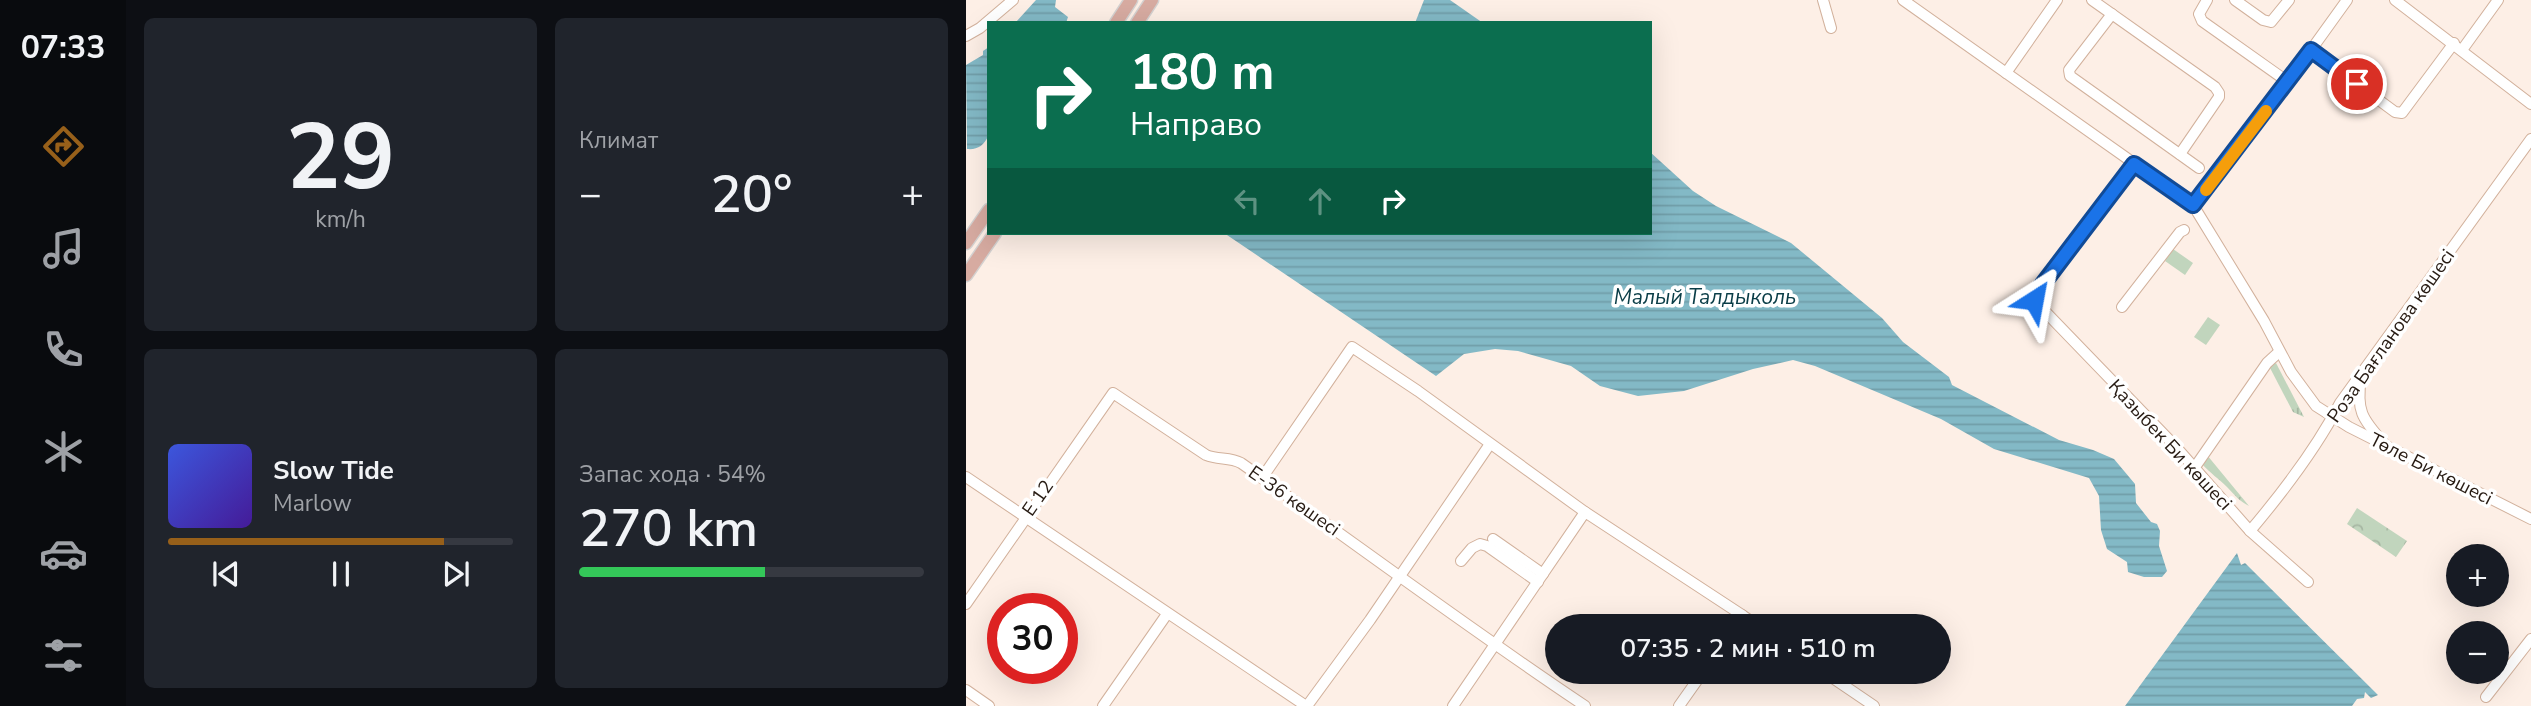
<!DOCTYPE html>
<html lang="ru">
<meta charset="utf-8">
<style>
:root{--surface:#171b24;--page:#20242c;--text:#f1f3f6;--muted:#9ea1a6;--line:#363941;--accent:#97601a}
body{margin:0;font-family:"Nunito Sans",sans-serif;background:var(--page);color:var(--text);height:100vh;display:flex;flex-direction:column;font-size:26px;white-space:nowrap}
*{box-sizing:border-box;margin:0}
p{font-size:23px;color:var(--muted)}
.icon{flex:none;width:38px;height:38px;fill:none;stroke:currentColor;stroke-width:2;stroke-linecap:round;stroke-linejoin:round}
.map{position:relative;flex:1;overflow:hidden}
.side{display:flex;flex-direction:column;gap:18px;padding:18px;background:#0d0f14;width:840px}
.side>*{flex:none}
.guide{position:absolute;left:21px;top:21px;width:665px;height:214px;border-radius:0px;box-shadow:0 7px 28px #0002;background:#0b6e4f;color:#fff;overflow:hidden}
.tools{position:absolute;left:1480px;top:544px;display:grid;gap:14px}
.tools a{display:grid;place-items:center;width:63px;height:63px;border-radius:50%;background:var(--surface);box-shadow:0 7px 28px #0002;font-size:35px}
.speed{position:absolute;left:21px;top:593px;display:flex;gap:14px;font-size:35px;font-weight:700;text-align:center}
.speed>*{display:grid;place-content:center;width:91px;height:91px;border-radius:50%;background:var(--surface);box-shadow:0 7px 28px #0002;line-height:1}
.speed .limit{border:10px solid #d22;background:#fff;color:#111}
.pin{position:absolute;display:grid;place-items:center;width:60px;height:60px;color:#fff;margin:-30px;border:4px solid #fff;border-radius:50%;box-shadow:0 2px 7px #0007}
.me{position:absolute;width:77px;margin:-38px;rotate:34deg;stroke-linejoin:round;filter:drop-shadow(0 0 5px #0008)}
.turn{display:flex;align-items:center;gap:24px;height:147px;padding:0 28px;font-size:32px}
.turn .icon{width:91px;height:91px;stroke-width:2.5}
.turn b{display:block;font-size:49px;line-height:60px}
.lanes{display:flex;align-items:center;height:66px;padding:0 28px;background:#0003;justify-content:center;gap:35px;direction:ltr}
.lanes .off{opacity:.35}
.big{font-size:52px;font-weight:600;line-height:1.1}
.side .tile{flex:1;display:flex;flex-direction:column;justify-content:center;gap:10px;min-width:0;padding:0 24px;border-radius:10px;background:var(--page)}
.side .dial{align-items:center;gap:0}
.dial b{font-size:91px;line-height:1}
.song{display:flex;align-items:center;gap:21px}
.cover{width:84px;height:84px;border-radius:10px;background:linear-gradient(135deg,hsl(230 70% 55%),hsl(260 70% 35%))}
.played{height:7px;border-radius:4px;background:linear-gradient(90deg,var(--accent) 80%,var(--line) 80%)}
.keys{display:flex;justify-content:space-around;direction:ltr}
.heat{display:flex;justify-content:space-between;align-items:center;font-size:38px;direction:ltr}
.charge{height:10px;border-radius:5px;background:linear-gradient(90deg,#34c759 54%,var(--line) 0)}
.side .tiles{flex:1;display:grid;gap:18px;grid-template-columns:repeat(2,1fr)}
.trip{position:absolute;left:579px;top:614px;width:406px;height:70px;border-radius:35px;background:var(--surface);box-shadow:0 7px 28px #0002;font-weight:600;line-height:70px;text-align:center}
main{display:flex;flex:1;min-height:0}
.tabs{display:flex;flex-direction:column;width:126px;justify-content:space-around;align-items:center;background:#090b0e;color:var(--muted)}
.tabs .icon{width:49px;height:49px}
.tabs .active{color:var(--accent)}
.tabs b{font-size:32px;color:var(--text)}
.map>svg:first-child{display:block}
.grass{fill:url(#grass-tufts)}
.forest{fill:url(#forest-crowns)}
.pitch{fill:#c1d5bd}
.water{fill:url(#water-rules)}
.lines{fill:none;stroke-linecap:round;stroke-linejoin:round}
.minor-casing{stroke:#d2b19c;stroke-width:12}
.major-casing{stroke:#d4d1d0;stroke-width:15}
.minor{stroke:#fff;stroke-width:10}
.major{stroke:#d7aba1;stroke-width:12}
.route-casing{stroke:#114b97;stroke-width:18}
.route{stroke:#1a73e8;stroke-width:12}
.slow{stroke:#f59e0b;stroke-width:12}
.labels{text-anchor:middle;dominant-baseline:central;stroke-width:7;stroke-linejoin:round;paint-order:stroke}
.street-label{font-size:19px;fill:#271b13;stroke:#fff}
.water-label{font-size:21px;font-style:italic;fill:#0a3d47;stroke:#fff}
</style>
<main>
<nav class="tabs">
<b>07:33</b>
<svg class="icon active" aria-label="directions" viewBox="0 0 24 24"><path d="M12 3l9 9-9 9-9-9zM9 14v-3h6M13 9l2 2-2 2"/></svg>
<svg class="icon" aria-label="music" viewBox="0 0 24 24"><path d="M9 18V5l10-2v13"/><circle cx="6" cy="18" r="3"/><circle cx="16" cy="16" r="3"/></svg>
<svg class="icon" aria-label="phone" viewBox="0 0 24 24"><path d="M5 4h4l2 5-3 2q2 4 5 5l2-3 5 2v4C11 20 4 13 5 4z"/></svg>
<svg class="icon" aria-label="climate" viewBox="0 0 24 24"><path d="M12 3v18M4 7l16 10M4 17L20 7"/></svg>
<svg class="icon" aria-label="car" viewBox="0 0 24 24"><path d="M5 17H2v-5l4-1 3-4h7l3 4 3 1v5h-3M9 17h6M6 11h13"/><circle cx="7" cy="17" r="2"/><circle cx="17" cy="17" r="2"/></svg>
<svg class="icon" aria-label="filters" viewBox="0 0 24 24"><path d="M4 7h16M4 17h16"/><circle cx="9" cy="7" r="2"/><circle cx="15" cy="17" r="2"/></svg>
</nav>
<section class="side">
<div class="tiles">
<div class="tile dial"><b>29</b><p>km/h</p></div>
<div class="tile"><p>Климат</p>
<div class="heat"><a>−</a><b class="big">20°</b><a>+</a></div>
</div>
<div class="tile">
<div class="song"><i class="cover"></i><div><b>Slow Tide</b><p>Marlow</p></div></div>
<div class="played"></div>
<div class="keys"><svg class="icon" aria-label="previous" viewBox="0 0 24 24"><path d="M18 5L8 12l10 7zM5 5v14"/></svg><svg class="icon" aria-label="pause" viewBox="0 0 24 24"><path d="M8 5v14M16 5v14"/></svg><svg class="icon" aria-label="next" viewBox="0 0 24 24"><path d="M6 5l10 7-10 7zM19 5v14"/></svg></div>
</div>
<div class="tile"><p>Запас хода · 54%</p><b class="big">270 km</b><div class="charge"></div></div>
</div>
</section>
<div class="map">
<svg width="1565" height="706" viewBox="0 0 1565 706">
<defs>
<pattern id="grass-tufts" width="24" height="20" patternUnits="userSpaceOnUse" patternTransform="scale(1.75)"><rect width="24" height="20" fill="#c1d5bd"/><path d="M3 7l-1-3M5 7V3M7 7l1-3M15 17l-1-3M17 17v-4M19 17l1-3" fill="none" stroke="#a6b6a2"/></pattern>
<pattern id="forest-crowns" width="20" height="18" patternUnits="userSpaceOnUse" patternTransform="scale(1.75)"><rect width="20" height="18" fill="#c1d5bd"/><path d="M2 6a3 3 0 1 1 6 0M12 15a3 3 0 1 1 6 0" fill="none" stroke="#a6b6a2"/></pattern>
<pattern id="water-rules" width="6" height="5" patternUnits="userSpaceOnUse" patternTransform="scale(1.75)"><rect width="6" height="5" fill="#83b9c6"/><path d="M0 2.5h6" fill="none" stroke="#719ea9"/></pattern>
</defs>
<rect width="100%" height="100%" fill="#fdefe6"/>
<g class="grass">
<polygon points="1310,363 1338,417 1327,412 1303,366"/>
<path d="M1241 455 1283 506C1273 501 1269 495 1261 487 1253 479 1244 473 1236 464Z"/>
</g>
<polygon class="forest" points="1391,508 1441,541 1430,557 1381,524"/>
<g class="pitch">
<polygon points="1207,249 1227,263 1219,275 1199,261"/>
<polygon points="1242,317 1254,325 1240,345 1228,337"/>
</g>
<g class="water">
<polygon points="70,0 90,0 89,7 102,17 100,23 49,23"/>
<polygon points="458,0 484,0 517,23 449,23"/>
<path d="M23 47C23 63 26 125 22 136 18 146 11 150 1 149L0 65 17 55V51Z"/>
<polygon points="684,152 727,191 750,206 825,243 916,318 937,342 983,377 986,385 1093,440 1127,450 1148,459 1169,484 1170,503 1185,522 1191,524 1194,531 1193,546 1201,571 1196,577 1178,577 1162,572 1161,562 1141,549 1135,530 1133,496 1123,478 1028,449 975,419 849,366 827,360 787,369 718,391 672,396 634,386 605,366 552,351 529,349 498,354 470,376 258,233 684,233"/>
<polygon points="1271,553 1275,565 1279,563 1412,695 1405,698 1399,692 1398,698 1391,699 1386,706 1159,706"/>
</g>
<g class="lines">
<g class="minor-casing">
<g id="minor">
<polyline points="857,0 865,28"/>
<polyline points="937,0 1227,205 1298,321 1325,372 1350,406 1383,427 1565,519"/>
<polyline points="1126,0 1249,87 1253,93 1253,97 1214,154"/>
<polyline points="1241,0 1233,14 1236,21 1322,82"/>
<polyline points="1269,0 1297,20 1305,22 1323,0"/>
<polyline points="1429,0 1565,104"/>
<polyline points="1146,14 1103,70 1104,76 1233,168"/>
<polyline points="0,36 14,28 47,0"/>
<polyline points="1345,50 1429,112 1436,113 1488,43"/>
<polyline points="1496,50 1532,0"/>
<polyline points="1040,73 1091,0"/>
<polyline points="1168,164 1067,297 1068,300 1210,447 1284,531 1342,582"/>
<polyline points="1227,205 1322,82 1381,0"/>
<polyline points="1156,307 1214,232 1218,230"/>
<path d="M1395 378C1390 410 1396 419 1417 442"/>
<polyline points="1229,467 1301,363 1313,352"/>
<polyline points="0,477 340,706"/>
<polyline points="296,478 386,347 452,391 619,512"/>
<path d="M1284 531C1317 492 1350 449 1374 403L1565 139"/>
<polyline points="527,539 577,574"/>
<polyline points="495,561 506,548 514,544 521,546 572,582"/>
<path d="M0 604 147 393 240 455C252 460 264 457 275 463 390 544 502 628 619 706"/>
<polyline points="776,615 792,626"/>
<polyline points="858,672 908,706"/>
<polyline points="0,690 23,706"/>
<polyline points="1520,697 1565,639"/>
<polyline points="137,706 201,614"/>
<polyline points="341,706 404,620 524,444"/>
<polyline points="487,706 619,512 776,615 768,626"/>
<polyline points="713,706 737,672"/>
</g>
</g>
<g class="major-casing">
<g id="major">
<polyline points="150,23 165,0"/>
<polyline points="171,23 186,0"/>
<polyline points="0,243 23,210"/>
<polyline points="0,275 29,233"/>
</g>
</g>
<use href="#minor" class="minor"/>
<use href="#major" class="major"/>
</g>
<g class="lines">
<g class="route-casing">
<polyline id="route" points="1068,300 1067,297 1168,164 1227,205 1345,50 1391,84"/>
</g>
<use href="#route" class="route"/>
<polyline class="slow" points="1240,190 1300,111"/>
</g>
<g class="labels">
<g class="street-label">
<text transform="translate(1425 336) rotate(-55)">Роза Бағланова көшесі</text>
<text transform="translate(1204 445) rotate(47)">Қазыбек Би көшесі</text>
<text transform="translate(1465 469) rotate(27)">Төле Би көшесі</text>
<text transform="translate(72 498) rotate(-55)">E 12</text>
<text transform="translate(328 501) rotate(35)">Е-36 көшесі</text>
</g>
<g class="water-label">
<text x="739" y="297">Малый Талдыколь</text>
</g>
</g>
</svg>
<div class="tools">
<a>+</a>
<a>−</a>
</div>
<div class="speed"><div class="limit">30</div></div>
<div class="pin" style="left:1391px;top:84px;background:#d93025"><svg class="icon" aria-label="arrive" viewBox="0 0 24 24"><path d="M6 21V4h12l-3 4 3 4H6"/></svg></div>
<svg class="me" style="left:1068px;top:300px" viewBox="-20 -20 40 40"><path d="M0-17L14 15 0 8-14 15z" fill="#1a73e8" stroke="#fff" stroke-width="4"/></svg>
<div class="trip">07:35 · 2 мин · 510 m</div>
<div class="guide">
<div class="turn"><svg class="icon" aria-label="right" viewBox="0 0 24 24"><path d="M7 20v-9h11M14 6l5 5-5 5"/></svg><div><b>180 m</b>Направо</div></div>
<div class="lanes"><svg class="icon off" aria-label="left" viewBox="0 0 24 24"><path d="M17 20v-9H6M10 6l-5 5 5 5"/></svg><svg class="icon off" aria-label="ahead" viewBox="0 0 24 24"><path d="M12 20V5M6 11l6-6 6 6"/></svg><svg class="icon" aria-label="right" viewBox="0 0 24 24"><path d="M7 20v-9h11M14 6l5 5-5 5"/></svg></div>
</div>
</div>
</main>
